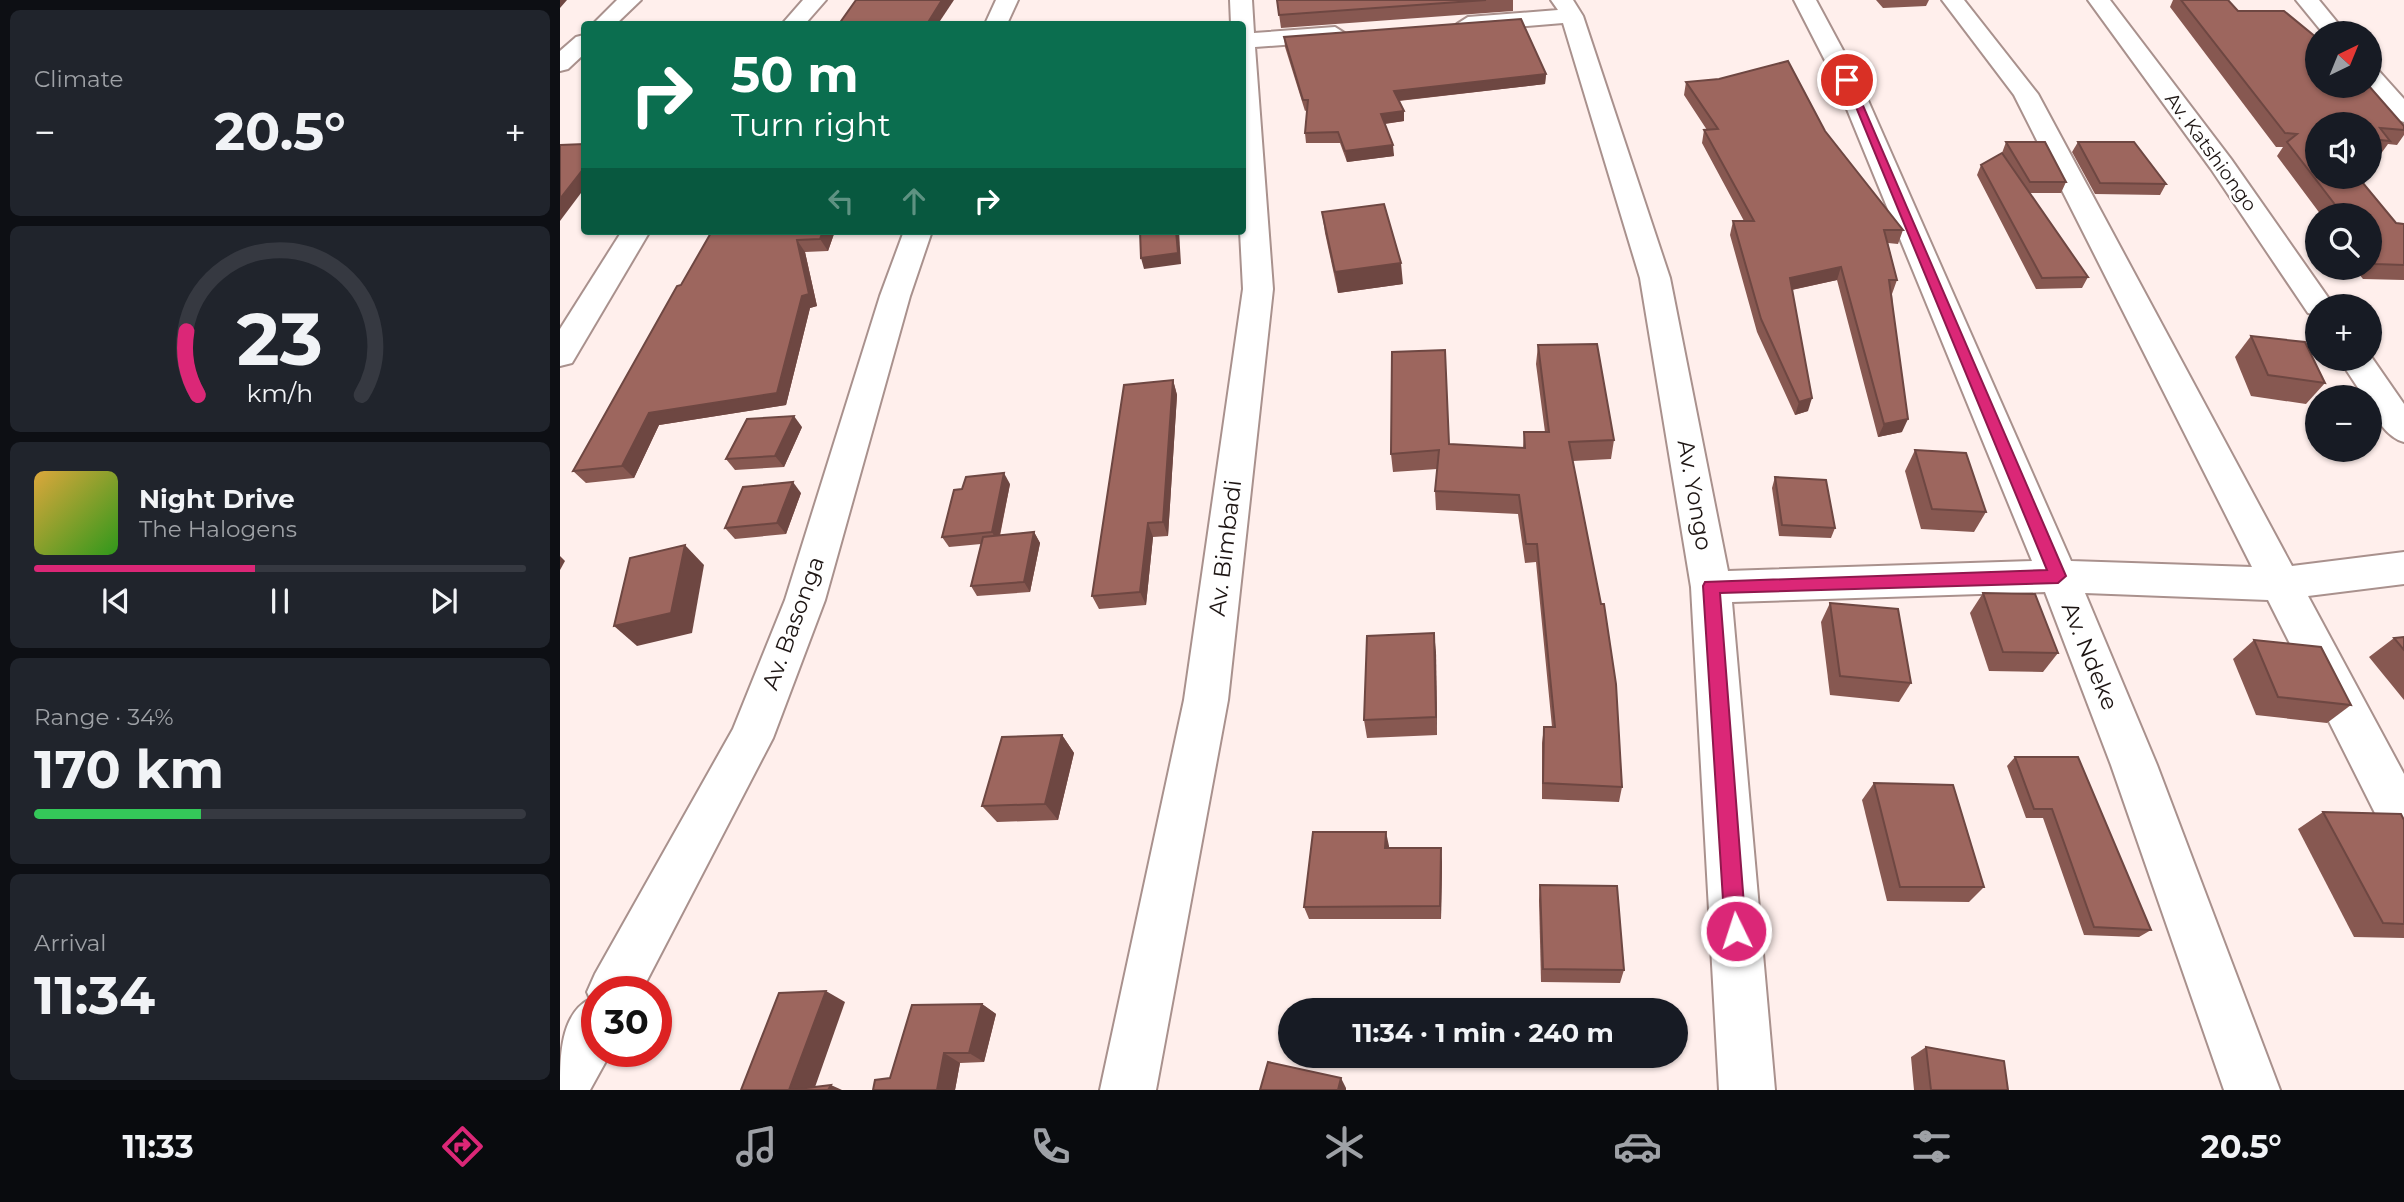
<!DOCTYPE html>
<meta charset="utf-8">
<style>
:root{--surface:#171b24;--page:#20242c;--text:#f1f3f6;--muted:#9ea1a6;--line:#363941;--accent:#db2777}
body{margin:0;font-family:Montserrat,sans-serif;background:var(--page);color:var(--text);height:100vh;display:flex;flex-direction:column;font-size:26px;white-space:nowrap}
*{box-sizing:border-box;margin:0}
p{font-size:23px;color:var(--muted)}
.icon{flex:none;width:38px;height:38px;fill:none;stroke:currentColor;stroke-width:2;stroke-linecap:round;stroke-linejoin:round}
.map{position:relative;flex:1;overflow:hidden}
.sheet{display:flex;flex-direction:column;gap:10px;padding:10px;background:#0d0f14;width:560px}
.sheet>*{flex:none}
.top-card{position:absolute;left:21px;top:21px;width:665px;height:214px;border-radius:7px;box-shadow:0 2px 5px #0004;background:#0b6e4f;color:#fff;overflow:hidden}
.needle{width:46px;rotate:43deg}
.controls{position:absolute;left:1745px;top:21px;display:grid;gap:14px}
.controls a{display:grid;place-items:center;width:77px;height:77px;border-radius:50%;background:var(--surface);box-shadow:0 2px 5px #0004;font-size:35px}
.speed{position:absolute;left:21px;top:976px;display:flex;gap:14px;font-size:35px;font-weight:700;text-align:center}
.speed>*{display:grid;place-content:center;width:91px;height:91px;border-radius:50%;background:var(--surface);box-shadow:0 2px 5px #0004;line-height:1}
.speed .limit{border:10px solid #d22;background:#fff;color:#111}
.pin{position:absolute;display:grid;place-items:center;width:60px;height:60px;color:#fff;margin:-30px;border:4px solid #fff;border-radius:50%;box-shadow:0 2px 7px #0007}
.me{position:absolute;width:77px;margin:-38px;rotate:356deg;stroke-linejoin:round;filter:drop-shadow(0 0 5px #0008)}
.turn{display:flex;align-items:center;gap:24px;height:147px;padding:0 35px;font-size:32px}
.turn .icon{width:91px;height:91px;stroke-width:2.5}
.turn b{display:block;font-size:49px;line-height:60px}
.lanes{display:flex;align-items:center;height:66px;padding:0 35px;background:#0003;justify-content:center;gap:35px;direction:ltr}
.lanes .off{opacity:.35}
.big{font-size:52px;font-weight:700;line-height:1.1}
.sheet .widget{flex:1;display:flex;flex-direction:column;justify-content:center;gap:10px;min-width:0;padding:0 24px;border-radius:10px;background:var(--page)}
.sheet .dial{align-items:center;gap:0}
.dial svg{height:182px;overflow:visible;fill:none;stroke:var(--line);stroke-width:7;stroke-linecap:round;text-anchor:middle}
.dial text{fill:var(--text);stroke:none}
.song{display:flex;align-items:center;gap:21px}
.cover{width:84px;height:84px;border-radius:10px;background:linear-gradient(135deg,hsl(40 70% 55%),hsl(110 70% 35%))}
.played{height:7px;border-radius:4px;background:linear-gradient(90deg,var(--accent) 45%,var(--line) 45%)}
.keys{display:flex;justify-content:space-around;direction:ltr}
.heat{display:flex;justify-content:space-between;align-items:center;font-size:38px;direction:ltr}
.charge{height:10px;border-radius:5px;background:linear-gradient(90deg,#34c759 34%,var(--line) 0)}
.trip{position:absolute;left:718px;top:998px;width:410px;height:70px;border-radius:35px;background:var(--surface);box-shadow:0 2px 5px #0004;font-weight:700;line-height:70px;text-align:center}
.tab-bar{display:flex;height:112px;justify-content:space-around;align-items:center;background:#090b0e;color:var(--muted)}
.tab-bar .icon{width:49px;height:49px}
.tab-bar .current{color:var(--accent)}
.tab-bar b{font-size:32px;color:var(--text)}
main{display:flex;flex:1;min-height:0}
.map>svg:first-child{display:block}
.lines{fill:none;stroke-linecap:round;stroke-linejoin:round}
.minor-casing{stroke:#a9918d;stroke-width:4}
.minor{fill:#fff;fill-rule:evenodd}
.wall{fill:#875851}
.shaded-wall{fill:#6e4742}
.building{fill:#9d665e;stroke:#6e4742;stroke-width:2}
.route{fill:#db2777;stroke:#8e194d;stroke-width:2}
.labels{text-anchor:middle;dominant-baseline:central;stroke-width:5;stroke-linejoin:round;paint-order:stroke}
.far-street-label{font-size:19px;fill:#1d1513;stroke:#fff}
.street-label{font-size:23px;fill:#1d1513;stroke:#fff}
</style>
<main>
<section class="sheet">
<div class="widget"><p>Climate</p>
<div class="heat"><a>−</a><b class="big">20.5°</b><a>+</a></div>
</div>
<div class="widget dial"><svg viewBox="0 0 100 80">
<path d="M14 69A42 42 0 1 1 86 69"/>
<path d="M14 69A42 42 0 0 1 9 41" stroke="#db2777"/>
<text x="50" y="56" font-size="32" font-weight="700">23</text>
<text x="50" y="72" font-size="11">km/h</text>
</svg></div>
<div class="widget">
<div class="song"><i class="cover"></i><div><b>Night Drive</b><p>The Halogens</p></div></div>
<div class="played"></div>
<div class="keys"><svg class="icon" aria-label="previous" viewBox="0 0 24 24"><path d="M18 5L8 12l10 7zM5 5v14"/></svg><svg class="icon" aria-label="pause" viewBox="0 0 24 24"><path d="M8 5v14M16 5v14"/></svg><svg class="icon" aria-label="next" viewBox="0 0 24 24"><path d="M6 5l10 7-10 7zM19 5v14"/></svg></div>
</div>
<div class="widget"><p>Range · 34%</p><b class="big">170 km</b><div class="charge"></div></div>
<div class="widget"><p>Arrival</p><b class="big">11:34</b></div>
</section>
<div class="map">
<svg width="1844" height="1090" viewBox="0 0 1844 1090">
<rect width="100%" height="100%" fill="#ffefec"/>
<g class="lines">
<g class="minor-casing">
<g id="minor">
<polygon points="57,0 81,0 56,24 33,24"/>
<polygon points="243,0 266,0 245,24 222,24"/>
<polygon points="436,0 458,0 447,24 425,24"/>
<polygon points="670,0 692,0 694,33 775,27 786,34 775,41 695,47 713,289 668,700 596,1090 540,1090 624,700 683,289 680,231 682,24 671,24"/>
<polygon points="991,0 1013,0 1023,16 1110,278 1168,571 1472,561 1275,80 1234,0 1256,0 1299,80 1511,561 1692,567 1454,95 1382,0 1404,0 1478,94 1732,566 1844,552 1844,584 1748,596 1844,774 1844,843 1827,837 1708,600 1525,593 1597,765 1720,1090 1664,1090 1551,765 1485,592 1172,602 1215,1090 1159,1090 1131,587 1080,278 1003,23 908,31 897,24 908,17 998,10"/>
<polygon points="1528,0 1550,0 1671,159 1774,306 1757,306 1757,315 1748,313 1651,169"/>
<polygon points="1736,0 1759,0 1786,33 1763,33"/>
<polygon points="24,35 24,54 8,69 0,71 0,51 16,37"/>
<polygon points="1810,68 1818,70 1844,99 1844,122 1835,119 1806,86 1810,86"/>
<polygon points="62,231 90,231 12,363 0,366 0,329"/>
<path d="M344 231H372L350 296 265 600 213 738 81 992H37V1052H51L30 1090H0C0 1058 0 1014 30 999L27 992 35 974 173 729 225 600 320 296Z"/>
<path d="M1810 355 1844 404V442C1828 438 1810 415 1810 397H1804L1779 359H1810Z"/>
</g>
</g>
<use href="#minor" class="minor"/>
</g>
<g class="wall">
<polygon points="717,0 953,0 953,11 721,28"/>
<polygon points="1316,0 1369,0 1366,6 1323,8"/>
<polygon points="1613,0 1668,0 1678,11 1844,126 1844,135 1837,145 1828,144 1820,155 1810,154 1810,124 1757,124 1757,177 1836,223 1844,224 1844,280 1803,279 1794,268 1810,268 1810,215 1761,215 1717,156 1723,147 1716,147 1610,7"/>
<polygon points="724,37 986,74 985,84 839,101 844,121 825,124 834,156 787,162 780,143 746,143 745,133 747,110 745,111 725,47"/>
<polygon points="1126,82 1265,131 1343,230 1338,244 1328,243 1337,280 1332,294 1342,432 1318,437 1277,280 1232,290 1248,411 1235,415 1197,332 1170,235 1173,221 1184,221 1142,143 1144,130 1147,130 1124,95"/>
<polygon points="1446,142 1506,182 1501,193 1470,193 1528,277 1522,288 1476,289 1417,175 1421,165 1442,153"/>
<polygon points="1518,142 1606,184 1600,195 1535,194 1512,152"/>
<polygon points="762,212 843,284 778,293 765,233"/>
<polygon points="152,231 275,231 268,251 245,252 257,306 250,308 226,405 99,425 74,478 26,483 13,471 121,285"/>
<polygon points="1691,336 1765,383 1746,404 1691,396 1675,357"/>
<polygon points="978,345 1054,440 1051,459 1013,461 1062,787 1059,802 982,799 982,743 984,727 992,727 976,562 965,563 958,514 876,510 875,491 877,469 833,472 831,454 889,444 963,448 964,432 985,432 976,364"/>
<polygon points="613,380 617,395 608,536 593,537 586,605 539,609 532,596"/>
<polygon points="242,427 224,467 175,470 166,459"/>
<polygon points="1355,450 1426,512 1414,532 1361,529 1345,471"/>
<polygon points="1215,477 1275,528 1271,538 1219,536 1212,488"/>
<polygon points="450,484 440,536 474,532 480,543 470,592 417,596 411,586 421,544 389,547 382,537"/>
<polygon points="241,493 226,534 175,539 165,528"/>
<polygon points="1423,593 1498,653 1483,672 1429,671 1410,613"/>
<polygon points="1270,603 1351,683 1339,702 1270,695 1261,622"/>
<polygon points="1844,637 1844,700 1809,657 1834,638"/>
<polygon points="1694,640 1791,705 1767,723 1696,715 1673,659"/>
<polygon points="876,652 877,735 807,738 804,720"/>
<polygon points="502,735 514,753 498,820 437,822 422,806"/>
<polygon points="1455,757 1591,930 1579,937 1524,935 1483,818 1466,818 1447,766"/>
<polygon points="1314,783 1424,887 1409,902 1327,901 1302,800"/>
<polygon points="1763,812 1844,820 1844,938 1794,937 1738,829"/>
<polygon points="829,846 829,848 882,862 881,919 749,919 744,907"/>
<polygon points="980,885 1064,970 1060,983 981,982 979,900"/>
<polygon points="422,1004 436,1014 424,1062 400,1063 395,1090 313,1090 330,1078"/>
<polygon points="1366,1047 1448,1090 1354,1090 1351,1057"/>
</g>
<g class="shaded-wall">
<polygon points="0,0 7,0 0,8"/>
<polygon points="382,0 394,0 378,24 367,24"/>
<polygon points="986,74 985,84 835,101 834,91"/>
<polygon points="844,111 844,121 822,124 821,114"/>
<polygon points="833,145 834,156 787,162 785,151"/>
<polygon points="24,168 24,189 0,221 0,199"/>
<polygon points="263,231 275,231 268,251 260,239"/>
<polygon points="616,231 619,231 621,264 584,269 581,258"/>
<polygon points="237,240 245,252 257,306 250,308 226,405 99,425 74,478 62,466 89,413"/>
<polygon points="841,263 843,284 778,293 775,272"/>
<polygon points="1281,267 1277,280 1226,291 1230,278"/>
<polygon points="613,380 617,395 608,536 603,522"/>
<polygon points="1252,398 1248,411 1235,415 1239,402"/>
<polygon points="234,416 242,427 224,467 215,456"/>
<polygon points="1348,419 1342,432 1318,437 1324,424"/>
<polygon points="444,473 450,484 438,543 432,532"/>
<polygon points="233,482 241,493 226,534 217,523"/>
<polygon points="588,523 593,537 586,605 580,592"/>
<polygon points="474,532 480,543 470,592 464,582"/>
<polygon points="125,545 144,565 132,633 77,646 54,626"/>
<polygon points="0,556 5,561 0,570"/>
<polygon points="874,633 876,652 877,735 876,717"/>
<polygon points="502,735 514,753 498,820 485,804"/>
<polygon points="826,832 829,846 828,861 825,848"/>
<polygon points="881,848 882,862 881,919 880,906"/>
<polygon points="266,991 285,1002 254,1090 229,1090"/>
<polygon points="422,1004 436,1014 424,1062 409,1053"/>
<polygon points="384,1053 400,1063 395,1090 377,1090"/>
<polygon points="781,1078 786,1088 786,1090 778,1090"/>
<polygon points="271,1085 282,1090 268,1090"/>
</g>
<g class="building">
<polygon points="296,0 382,0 367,24 279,24"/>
<polygon points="717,0 926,0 719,15"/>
<polygon points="1621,0 1668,0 1678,11 1724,11 1757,38 1757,86 1809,86 1844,126 1844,130 1820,128 1830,141 1810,139 1810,124 1757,124 1757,177 1798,177 1836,223 1844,224 1844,265 1815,264 1810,258 1810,215 1783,215 1727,142 1737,134 1725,133"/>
<polygon points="961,19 986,74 834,91 844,111 821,114 833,145 785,151 778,132 745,133 748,100 743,100 724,37"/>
<polygon points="1228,61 1265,131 1343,230 1324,230 1337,280 1329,280 1348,419 1324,424 1281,267 1230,278 1252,398 1239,402 1201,319 1173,221 1194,221 1144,130 1158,129 1126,82 1159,79"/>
<polygon points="1446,142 1485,142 1506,182 1470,182"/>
<polygon points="1518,142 1574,142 1606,184 1540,183"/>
<polygon points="24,144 24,168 0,199 0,145"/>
<polygon points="1442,153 1528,277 1482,278 1421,165"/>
<polygon points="824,204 841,263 775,272 762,212"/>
<polygon points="152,231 263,231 260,239 237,240 249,294 242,296 217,393 89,413 62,466 13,471 117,286 121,285"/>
<polygon points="580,231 616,231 618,253 581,258"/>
<polygon points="1691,336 1745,342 1765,383 1708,375"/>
<polygon points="1037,344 1054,440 1009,442 1041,604 1044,604 1056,684 1062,787 983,783 984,727 995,727 977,544 966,544 959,495 875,491 879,450 831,454 832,352 885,350 889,444 965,448 964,432 989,432 978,345"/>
<polygon points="613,380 603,522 588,523 580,592 532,596 564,385"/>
<polygon points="234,416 215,456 166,459 187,419"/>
<polygon points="1355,450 1406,453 1426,512 1372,509"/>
<polygon points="444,473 432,532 382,537 394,490 402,489 406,477"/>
<polygon points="1215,477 1266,480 1275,528 1222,525"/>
<polygon points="233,482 217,523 165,528 183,487"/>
<polygon points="474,532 464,582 411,586 423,537"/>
<polygon points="125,545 111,613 54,626 70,558"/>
<polygon points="1423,593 1475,594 1498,653 1443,652"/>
<polygon points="1270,603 1338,609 1351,683 1280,676"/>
<polygon points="874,633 876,717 804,720 807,636"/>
<polygon points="1844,637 1844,650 1834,638"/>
<polygon points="1694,640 1761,647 1791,705 1718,697"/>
<polygon points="502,735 485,804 422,806 442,737"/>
<polygon points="1455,757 1518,757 1591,930 1534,927 1492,809 1474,809"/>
<polygon points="1314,783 1393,785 1424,887 1340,887"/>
<polygon points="1763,812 1841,814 1844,820 1844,924 1823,923"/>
<polygon points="753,832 826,832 825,848 881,848 880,906 744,907"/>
<polygon points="980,885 1057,886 1064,970 983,969"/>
<polygon points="266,991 229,1090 181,1090 219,993"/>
<polygon points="422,1004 409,1053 384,1053 377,1090 313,1090 315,1080 330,1078 352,1005"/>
<polygon points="1366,1047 1444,1061 1448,1090 1371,1090"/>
<polygon points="708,1062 781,1078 778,1090 700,1090"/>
<polygon points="271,1085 268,1090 230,1090"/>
</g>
<polygon class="route" points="1284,78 1292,80 1506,576 1498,583 1160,593 1186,931 1183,938 1176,941 1168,938 1165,931 1143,586 1145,582 1487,570"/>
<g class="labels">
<g class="far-street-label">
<text transform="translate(1651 152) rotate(54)">Av. Katshiongo</text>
</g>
<g class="street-label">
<text transform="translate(1135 495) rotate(80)">Av. Yongo</text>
<text transform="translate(665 548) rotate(-83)">Av. Bimbadi</text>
<text transform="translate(233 623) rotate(-70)">Av. Basonga</text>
<text transform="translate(1530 656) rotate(68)">Av. Ndeke</text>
</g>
</g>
</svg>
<div class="controls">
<a><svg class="needle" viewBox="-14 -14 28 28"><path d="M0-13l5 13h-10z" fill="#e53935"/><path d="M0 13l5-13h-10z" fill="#9ea1a6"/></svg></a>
<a><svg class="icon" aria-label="sound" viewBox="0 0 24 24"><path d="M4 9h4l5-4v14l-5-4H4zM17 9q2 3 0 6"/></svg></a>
<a><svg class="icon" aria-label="search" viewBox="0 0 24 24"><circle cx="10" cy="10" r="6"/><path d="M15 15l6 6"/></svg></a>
<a>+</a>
<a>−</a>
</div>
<div class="speed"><div class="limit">30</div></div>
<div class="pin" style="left:1287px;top:80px;background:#d93025"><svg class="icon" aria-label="arrive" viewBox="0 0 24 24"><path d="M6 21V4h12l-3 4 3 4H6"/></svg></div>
<svg class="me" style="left:1176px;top:931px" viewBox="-20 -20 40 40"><circle r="17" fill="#db2777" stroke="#fff" stroke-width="3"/><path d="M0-11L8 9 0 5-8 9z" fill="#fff"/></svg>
<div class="trip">11:34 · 1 min · 240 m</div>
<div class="top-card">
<div class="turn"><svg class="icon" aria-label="right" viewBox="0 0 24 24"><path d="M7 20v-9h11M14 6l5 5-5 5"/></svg><div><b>50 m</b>Turn right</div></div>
<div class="lanes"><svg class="icon off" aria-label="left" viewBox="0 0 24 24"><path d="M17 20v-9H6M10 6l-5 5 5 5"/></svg><svg class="icon off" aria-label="ahead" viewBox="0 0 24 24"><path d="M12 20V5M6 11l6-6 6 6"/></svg><svg class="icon" aria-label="right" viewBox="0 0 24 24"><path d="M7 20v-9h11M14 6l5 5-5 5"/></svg></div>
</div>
</div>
</main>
<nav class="tab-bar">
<b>11:33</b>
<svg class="icon current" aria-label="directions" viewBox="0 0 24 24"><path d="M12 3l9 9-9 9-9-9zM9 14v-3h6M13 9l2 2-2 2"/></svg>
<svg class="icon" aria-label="music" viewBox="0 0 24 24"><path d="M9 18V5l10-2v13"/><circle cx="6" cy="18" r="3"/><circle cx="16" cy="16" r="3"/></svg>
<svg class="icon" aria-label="phone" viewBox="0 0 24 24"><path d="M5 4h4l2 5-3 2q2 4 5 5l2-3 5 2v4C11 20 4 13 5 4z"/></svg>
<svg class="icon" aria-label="climate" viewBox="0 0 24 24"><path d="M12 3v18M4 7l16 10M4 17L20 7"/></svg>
<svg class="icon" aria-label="car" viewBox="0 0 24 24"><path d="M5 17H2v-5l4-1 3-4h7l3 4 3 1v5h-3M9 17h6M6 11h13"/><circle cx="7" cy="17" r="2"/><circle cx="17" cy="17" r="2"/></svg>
<svg class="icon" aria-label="filters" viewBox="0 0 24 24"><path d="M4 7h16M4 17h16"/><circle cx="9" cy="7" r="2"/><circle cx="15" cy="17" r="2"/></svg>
<b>20.5°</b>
</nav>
